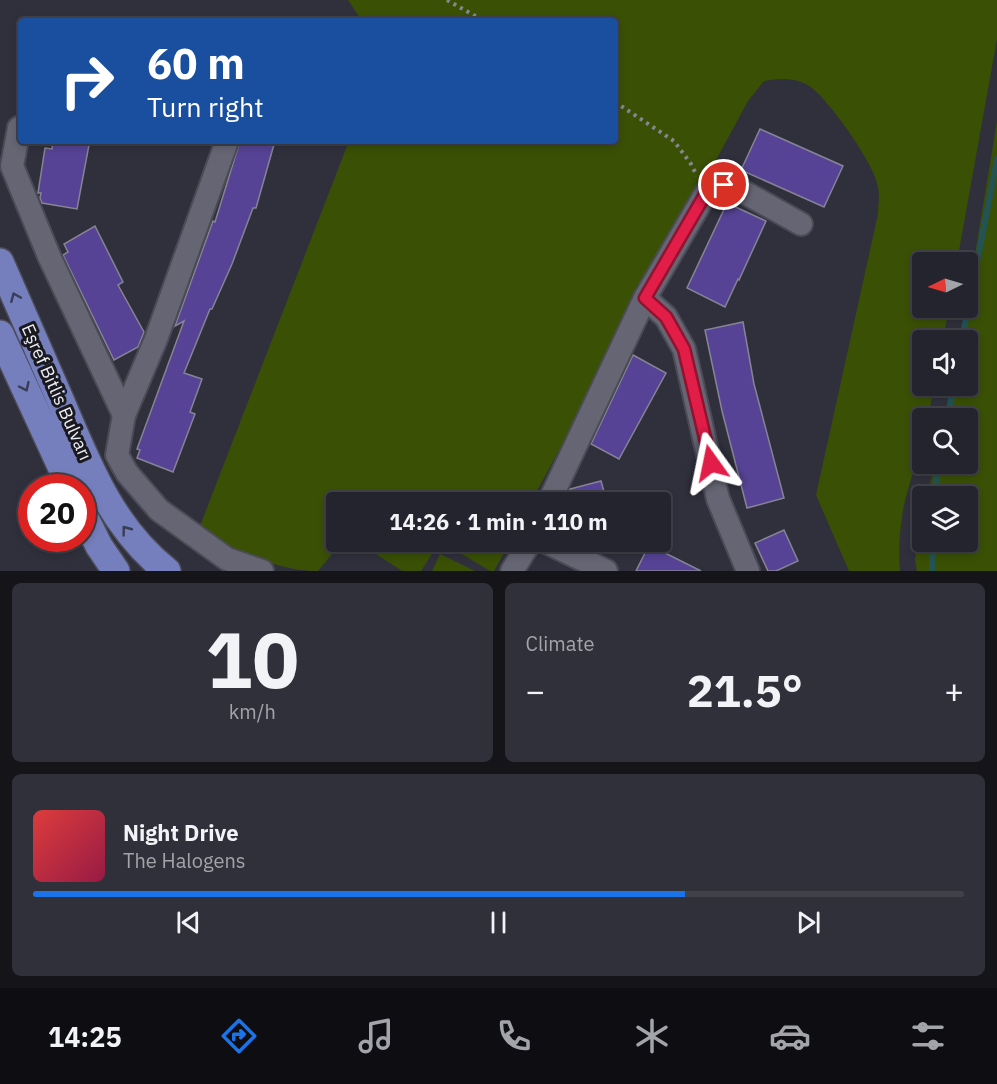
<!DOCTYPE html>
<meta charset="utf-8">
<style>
:root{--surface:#24242e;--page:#30303a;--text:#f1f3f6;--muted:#a3a4aa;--line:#41414a;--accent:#1a73e8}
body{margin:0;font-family:"IBM Plex Sans",sans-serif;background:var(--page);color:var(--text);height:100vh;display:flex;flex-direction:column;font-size:22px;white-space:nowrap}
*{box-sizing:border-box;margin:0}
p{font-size:20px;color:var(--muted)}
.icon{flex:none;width:33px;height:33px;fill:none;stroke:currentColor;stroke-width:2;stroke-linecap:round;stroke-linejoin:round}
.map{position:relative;height:571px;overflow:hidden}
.side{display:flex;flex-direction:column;gap:12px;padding:12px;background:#141419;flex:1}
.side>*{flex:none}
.banner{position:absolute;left:18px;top:18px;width:600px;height:126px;border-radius:6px;box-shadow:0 3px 9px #0003,0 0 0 2px var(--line);background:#1a4fa0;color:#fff;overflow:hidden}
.needle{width:39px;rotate:265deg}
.buttons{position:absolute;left:912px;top:252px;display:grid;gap:12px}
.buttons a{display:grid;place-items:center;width:66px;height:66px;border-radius:6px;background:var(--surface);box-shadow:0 3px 9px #0003,0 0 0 2px var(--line);font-size:30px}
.speed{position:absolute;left:18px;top:474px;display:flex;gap:12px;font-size:30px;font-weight:700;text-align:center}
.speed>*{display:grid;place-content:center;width:78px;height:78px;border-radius:50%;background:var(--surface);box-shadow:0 3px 9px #0003,0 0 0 2px var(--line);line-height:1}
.speed .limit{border:9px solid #d22;background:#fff;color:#111}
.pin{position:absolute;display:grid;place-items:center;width:51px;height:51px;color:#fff;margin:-26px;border:3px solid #fff;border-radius:50%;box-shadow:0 2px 6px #0007}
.me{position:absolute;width:66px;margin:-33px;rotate:348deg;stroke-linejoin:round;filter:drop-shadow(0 0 4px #0008)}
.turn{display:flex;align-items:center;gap:21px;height:126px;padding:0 30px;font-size:27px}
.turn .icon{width:78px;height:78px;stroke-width:2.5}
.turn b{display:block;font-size:42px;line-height:51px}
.big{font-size:45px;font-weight:700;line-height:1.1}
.side .widget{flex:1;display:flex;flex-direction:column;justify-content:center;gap:9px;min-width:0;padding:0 21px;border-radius:9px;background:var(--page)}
.side .dial{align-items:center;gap:0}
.dial b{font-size:78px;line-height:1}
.song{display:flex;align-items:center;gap:18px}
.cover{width:72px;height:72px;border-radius:9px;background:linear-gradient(135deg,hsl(0 70% 55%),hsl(340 70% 35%))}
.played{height:6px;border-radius:3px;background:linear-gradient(90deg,var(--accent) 70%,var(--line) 70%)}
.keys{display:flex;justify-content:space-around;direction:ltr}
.heat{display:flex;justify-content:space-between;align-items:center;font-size:33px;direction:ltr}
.side .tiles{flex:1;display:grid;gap:12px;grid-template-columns:1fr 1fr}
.widget:last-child{grid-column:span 2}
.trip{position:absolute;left:326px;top:492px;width:345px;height:60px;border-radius:6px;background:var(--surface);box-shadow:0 3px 9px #0003,0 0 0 2px var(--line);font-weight:700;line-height:60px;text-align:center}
.tabs{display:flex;height:96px;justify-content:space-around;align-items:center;background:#0e0e12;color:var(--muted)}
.tabs .icon{width:42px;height:42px}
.tabs .current{color:var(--accent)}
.tabs b{font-size:27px;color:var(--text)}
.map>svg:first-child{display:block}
.green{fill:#3a5005}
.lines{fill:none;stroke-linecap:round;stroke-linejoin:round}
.stream{stroke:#235354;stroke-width:6}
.building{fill:#564395;stroke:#868494;stroke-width:1.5}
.minor-casing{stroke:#4b4b56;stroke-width:26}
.major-casing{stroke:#4b4b56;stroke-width:30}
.path{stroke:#868691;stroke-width:4;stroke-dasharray:3 4.5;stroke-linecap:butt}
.minor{stroke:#656574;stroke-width:22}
.major{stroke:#757fbd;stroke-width:27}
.oneway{stroke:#393d56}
.route-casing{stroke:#92132f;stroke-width:15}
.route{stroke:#e11d48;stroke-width:10}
.labels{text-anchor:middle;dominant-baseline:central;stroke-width:6;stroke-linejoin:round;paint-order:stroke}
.street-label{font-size:18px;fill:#ededf6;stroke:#19191f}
</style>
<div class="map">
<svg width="997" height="571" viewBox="0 0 997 571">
<rect width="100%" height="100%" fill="#30303d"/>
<g class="green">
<path d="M348 0H997V39L957 262H922V308H949L943 340H922V386H934L928 418H922C922 452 910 478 903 510 900 530 898 551 900 571H849L816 495 878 214C878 206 880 195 878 187 875 164 830 102 812 88 798 77 780 78 764 81L748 101 531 502H379L376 501 374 502H336V542H342L318 571C275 571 235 549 198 531L349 141H615V21H362Z"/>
<polygon points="997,121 997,571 917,571 915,560 922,512 922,542 968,542 968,496 927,496 935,464 968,464 968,418 947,418 953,386 968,386 968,340 961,340"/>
<polygon points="358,542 424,542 435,549 421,571 402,571"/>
<polygon points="442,542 510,542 494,571 490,571"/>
<polygon points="440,554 475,571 432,571"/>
</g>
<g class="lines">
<g class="stream">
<polyline points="962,340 997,159"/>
<polyline points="947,418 954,386"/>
<polyline points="934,496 939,464"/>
<polyline points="932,571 933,542"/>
</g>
</g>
<g class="building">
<polygon points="760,129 843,166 824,207 741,170"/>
<polygon points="53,141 89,145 77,209 42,203 40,198 41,193 38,193 45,148 52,149"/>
<polygon points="240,141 275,141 256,208 253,208 232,264 212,309 210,309 184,373 202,379 190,412 195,414 173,472 137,458 140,450 137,449 184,321 175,326 213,221 215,222"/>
<polygon points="727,203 766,221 739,280 738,279 725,307 687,288"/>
<polygon points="95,226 123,282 118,285 144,332 138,347 114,360 63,255 68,252 64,244"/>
<polygon points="743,322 754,384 784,498 747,508 722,411 705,330"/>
<polygon points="633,355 666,373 619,459 591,444"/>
<polygon points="601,481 607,502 573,502 570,489"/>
<polygon points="784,530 798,561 776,571 768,571 755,543"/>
<polygon points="649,545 701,571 636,571"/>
</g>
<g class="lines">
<g class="minor-casing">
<g id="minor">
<polyline points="21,127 19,128 12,166 49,256 124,415"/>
<polyline points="227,141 156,339 124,415 117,455 127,473 159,510 227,559 262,571"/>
<polyline points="645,298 666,317 684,349 718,499 748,571"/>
<polyline points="549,502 645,298 706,193 715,186 733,186 801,224"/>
<polyline points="546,542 606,571"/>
<polyline points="512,571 530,542"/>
</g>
</g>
<g class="major-casing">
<g id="major">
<path d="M0 262C20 307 39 352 59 397 87 462 110 526 167 571"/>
<polyline points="0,334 71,488"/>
<polyline points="82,512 99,546 116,571"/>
</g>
</g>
<g class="path">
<polyline points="447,0 484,21"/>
<polyline points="615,102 674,141 691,164 697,176"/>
</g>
<use href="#minor" class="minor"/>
<use href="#major" class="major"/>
</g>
<defs><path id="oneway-chevron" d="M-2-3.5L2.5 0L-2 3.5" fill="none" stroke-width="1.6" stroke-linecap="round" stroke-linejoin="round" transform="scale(1.5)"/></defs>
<g class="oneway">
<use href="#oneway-chevron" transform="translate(15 297) rotate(-113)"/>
<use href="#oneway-chevron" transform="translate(25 387) rotate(65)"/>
<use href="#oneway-chevron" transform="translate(126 530) rotate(-127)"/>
</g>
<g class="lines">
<g class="route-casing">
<polyline id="route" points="711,463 684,349 666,317 645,298 706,193 715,186 724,185"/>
</g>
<use href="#route" class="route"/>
</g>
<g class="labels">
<g class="street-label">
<text transform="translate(57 392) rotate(66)">Eşref Bitlis Bulvarı</text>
</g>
</g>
</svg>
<div class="buttons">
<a><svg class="needle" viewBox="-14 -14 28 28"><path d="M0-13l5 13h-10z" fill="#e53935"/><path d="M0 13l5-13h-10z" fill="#a3a4aa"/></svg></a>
<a><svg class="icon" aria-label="sound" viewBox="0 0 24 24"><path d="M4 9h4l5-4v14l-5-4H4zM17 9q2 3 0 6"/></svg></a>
<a><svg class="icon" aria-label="search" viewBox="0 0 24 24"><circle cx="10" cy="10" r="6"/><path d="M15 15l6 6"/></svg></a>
<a><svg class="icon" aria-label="layers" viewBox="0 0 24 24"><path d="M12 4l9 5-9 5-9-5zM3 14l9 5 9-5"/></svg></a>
</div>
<div class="speed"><div class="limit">20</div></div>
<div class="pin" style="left:724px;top:185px;background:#d93025"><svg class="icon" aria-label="arrive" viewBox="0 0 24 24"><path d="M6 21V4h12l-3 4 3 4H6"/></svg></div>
<svg class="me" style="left:711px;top:463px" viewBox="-20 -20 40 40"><path d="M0-17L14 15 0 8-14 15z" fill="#e11d48" stroke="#fff" stroke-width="4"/></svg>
<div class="trip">14:26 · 1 min · 110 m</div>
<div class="banner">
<div class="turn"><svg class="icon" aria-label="right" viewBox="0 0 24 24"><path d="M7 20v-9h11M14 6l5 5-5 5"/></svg><div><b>60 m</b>Turn right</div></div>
</div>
</div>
<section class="side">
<div class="tiles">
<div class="widget dial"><b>10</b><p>km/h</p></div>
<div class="widget"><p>Climate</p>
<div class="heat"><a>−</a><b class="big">21.5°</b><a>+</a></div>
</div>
<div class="widget">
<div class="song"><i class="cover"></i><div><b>Night Drive</b><p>The Halogens</p></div></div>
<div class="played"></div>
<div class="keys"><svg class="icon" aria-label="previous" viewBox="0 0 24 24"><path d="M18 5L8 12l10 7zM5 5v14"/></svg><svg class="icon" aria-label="pause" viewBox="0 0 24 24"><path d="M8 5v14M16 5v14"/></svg><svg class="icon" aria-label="next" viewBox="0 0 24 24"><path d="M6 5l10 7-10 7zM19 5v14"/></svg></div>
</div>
</div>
</section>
<nav class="tabs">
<b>14:25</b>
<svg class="icon current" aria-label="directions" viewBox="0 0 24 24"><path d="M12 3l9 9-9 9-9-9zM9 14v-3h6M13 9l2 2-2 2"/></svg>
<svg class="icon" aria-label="music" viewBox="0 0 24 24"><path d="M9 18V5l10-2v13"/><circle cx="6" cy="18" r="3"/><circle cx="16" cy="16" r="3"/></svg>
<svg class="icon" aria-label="phone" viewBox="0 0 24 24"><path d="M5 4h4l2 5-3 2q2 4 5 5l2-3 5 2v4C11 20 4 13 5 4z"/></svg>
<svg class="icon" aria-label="climate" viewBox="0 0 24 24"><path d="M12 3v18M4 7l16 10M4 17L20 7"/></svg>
<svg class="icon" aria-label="car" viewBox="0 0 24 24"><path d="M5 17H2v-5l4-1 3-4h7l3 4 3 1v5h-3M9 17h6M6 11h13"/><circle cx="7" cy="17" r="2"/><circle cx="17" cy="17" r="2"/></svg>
<svg class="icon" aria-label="filters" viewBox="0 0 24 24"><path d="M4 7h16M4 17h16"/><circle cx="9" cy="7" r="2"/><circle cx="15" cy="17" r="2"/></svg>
</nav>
